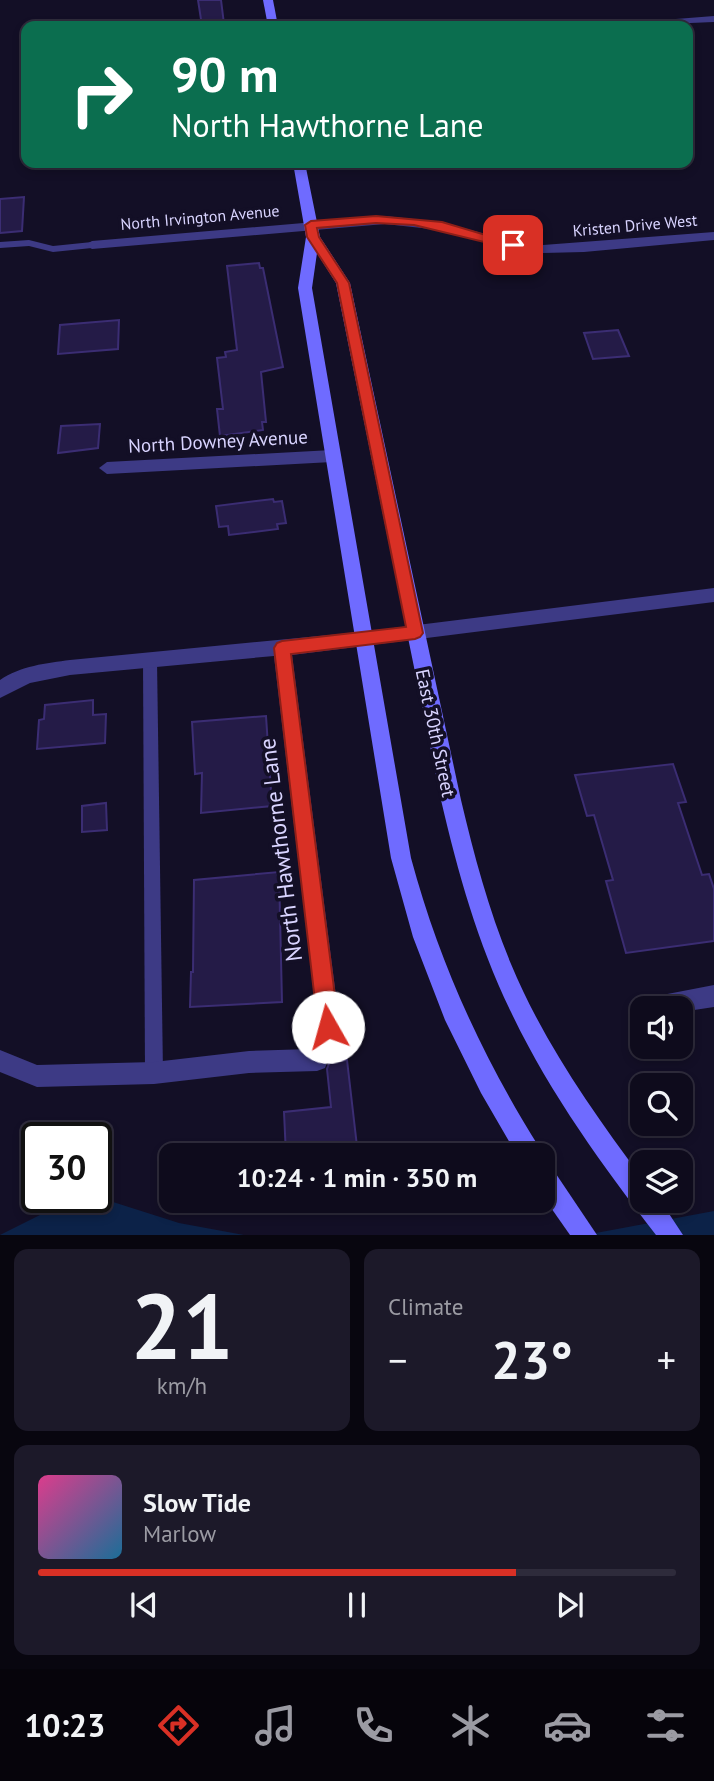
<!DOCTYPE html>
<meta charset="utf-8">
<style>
:root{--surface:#0e0b1c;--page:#1c1929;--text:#f1f3f6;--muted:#9b9ba3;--line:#2e2b3b;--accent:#d93025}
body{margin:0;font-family:"PT Sans",sans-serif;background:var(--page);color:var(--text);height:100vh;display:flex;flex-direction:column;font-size:26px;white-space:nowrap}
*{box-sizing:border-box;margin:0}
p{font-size:23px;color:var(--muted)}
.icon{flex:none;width:38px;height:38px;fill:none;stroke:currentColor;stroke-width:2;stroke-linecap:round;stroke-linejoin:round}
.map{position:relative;height:1235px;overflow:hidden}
.side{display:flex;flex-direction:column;gap:14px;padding:14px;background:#08060f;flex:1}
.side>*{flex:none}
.guide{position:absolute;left:21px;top:21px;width:672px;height:147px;border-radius:14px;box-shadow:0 4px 10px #0003,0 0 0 2px var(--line);background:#0b6e4f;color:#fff;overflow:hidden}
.fabs{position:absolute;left:630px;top:996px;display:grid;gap:14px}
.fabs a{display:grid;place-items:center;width:63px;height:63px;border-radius:14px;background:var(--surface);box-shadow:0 4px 10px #0003,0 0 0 2px var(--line);font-size:35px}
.speed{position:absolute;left:21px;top:1122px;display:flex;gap:14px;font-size:35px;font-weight:700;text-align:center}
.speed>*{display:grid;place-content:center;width:91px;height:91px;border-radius:50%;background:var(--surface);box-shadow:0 4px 10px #0003,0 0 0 2px var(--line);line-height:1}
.speed .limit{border:4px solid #111;border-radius:10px;background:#fff;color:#111}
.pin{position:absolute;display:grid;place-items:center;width:60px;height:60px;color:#fff;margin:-30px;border-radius:14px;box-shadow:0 4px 10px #0006}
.me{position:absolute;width:77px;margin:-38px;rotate:353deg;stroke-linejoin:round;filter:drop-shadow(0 0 5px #0008)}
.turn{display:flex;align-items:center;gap:24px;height:147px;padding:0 35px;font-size:32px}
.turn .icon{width:91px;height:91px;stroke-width:2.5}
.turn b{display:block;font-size:49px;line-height:60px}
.big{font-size:52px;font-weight:600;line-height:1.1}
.side .widget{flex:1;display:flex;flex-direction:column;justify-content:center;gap:10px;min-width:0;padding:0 24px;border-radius:14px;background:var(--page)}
.side .dial{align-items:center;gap:0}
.dial b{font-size:91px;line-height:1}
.song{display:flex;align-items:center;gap:21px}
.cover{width:84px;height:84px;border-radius:10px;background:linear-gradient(135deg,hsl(330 70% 55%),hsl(200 70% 35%))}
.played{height:7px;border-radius:4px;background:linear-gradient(90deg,var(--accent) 75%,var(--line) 75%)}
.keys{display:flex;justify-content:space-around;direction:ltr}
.heat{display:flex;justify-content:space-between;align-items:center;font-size:38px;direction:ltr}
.side .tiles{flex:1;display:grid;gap:14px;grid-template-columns:1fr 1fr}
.widget:last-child{grid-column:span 2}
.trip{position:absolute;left:159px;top:1143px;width:396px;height:70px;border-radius:14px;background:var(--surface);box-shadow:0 4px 10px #0003,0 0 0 2px var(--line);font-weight:600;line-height:70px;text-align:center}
.tabs{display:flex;height:112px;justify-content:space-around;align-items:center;background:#06040b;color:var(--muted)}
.tabs .icon{width:49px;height:49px}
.tabs .selected{color:var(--accent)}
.tabs b{font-size:32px;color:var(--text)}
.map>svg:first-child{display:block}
.water{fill:#0c2248}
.building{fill:#241b47;stroke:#3b2d73;stroke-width:2}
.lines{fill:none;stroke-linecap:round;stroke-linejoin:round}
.service{fill:#3d3a85;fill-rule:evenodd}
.minor{fill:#3d3a85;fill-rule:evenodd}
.secondary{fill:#6f6bff;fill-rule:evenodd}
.route{fill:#d93025;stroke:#8d1f18;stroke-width:2}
.labels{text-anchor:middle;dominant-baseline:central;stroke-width:7;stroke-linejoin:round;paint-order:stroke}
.far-street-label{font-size:16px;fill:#d9d4ff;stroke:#130f26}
.street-label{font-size:19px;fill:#d9d4ff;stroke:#130f26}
.near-street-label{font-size:23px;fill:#d9d4ff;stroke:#130f26}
</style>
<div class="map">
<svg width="714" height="1235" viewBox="0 0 714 1235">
<rect width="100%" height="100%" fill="#130f26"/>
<g class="water">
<polygon points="113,1202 179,1223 244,1235 0,1235 54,1208"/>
<polygon points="714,1211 714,1235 585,1235"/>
</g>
<g class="building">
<polygon points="198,0 221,0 224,24 202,26"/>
<polygon points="24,197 22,231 0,233 0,199"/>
<polygon points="259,263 260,268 263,268 283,367 261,372 266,422 262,422 263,430 220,436 217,409 223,409 217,358 226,357 225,352 237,350 227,266"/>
<polygon points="119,320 118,349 58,354 60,325"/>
<polygon points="618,330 629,356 593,359 584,333"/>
<polygon points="100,424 98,448 58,453 61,426"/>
<polygon points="273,499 274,502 282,501 286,523 277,524 278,529 229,535 228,526 219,527 216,506"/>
<polygon points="93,700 93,715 106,714 105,743 37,749 39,720 44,719 45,705"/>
<polygon points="266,716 272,806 201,813 202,773 195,774 192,722"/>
<polygon points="673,764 686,802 678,803 702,875 709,874 714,889 714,941 626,953 606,881 613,880 594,815 587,816 575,775"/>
<polygon points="106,803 107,830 82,832 82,806"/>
<polygon points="279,872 282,1002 190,1007 191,972 193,972 194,880"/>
<polygon points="347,1060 358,1155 286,1155 284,1112 331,1107 327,1069 330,1061"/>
</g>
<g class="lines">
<g class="service">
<polygon points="29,240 53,246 92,242 97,245 92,248 53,252 29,246 0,248 0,242"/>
<polygon points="150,655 155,657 157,661 163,1073 160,1079 154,1082 148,1079 145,1073 143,661 145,657"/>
</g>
<g class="minor">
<polygon points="714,16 714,22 620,26 625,23"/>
<polygon points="385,216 441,222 504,239 543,245 714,232 714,240 584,252 543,253 503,247 440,230 385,224 92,249 85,245 92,241"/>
<polygon points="332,450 340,456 332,462 107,474 99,468 107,462"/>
<path d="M714 588V602L292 655 340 1027 325 1068 317 1071 249 1073 154 1084 37 1087 0 1072V1050L37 1065 154 1062 249 1051 310 1049 318 1027 274 656 70 675 30 683 0 698V680C20 666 47 663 70 660L361 632Z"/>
<polygon points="714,985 714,1007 681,1012 681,1008 656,1008 654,1004 657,996"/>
</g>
<g class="secondary">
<polygon points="263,0 273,0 278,26 268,26"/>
<path d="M293 163H305L320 237 350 283 461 800C474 855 489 911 511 964 543 1041 592 1111 642 1178V1200H660L683 1235H656C602 1165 549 1092 511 1012 478 944 458 873 441 800L336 283 317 253 312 288 411 858C439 962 482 1056 539 1147L543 1155 542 1156 517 1155 481 1093 445 1020 413 937 391 858 298 288 306 237Z"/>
<polygon points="542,1161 550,1165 597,1235 570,1235 542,1195"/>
</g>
</g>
<polygon class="route" points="376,216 442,222 519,245 513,249 414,225 376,223 317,228 319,237 349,283 423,633 420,637 415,639 291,654 339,1027 336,1034 328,1037 321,1034 318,1027 274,648 277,643 282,641 406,627 337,283 307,237 305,225 311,221"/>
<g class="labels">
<g class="far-street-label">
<text transform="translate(200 217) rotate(-5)">North Irvington Avenue</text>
<text transform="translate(635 225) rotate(-5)">Kristen Drive West</text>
</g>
<g class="street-label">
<text transform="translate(218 441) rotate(-3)">North Downey Avenue</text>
<text transform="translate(436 733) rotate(78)">East 30th Street</text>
</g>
<g class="near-street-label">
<text transform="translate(280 850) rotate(-97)">North Hawthorne Lane</text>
</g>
</g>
</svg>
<div class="fabs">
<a><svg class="icon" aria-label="sound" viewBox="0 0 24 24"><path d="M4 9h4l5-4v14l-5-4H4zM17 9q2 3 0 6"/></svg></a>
<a><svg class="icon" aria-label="search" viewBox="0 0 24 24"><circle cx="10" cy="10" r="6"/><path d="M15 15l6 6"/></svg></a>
<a><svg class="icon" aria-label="layers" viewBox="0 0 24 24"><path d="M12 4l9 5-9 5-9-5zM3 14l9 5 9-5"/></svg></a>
</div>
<div class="speed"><div class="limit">30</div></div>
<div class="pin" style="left:513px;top:245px;background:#d93025"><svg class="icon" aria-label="arrive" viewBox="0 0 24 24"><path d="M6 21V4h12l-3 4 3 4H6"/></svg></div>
<svg class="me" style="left:328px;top:1027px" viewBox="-20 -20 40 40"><circle r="19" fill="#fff"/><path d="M0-13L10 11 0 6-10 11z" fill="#d93025"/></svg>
<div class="trip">10:24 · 1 min · 350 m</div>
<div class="guide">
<div class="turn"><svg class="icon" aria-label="right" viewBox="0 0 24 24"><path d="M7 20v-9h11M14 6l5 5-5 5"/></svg><div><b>90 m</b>North Hawthorne Lane</div></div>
</div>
</div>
<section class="side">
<div class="tiles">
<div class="widget dial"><b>21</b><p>km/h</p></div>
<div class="widget"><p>Climate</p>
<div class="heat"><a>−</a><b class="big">23°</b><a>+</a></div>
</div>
<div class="widget">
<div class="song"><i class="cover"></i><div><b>Slow Tide</b><p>Marlow</p></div></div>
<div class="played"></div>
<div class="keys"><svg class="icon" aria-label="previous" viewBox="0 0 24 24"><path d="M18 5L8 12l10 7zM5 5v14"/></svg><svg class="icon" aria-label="pause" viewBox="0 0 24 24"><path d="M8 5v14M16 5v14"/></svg><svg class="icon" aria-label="next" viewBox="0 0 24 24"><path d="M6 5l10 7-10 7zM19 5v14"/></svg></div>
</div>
</div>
</section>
<nav class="tabs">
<b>10:23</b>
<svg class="icon selected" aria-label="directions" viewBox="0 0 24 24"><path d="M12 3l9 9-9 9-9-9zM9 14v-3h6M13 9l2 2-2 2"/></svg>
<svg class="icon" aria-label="music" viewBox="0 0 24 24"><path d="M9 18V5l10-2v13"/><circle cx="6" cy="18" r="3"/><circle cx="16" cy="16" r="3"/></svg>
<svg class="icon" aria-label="phone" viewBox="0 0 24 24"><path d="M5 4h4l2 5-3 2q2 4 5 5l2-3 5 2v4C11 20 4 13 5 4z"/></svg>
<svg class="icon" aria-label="climate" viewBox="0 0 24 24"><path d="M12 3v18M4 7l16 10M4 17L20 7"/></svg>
<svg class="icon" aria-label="car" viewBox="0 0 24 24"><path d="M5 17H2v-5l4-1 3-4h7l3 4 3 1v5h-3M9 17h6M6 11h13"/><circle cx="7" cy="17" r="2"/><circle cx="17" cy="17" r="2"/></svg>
<svg class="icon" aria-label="filters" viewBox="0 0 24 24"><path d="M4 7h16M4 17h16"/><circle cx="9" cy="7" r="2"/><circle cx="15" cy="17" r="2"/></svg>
</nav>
